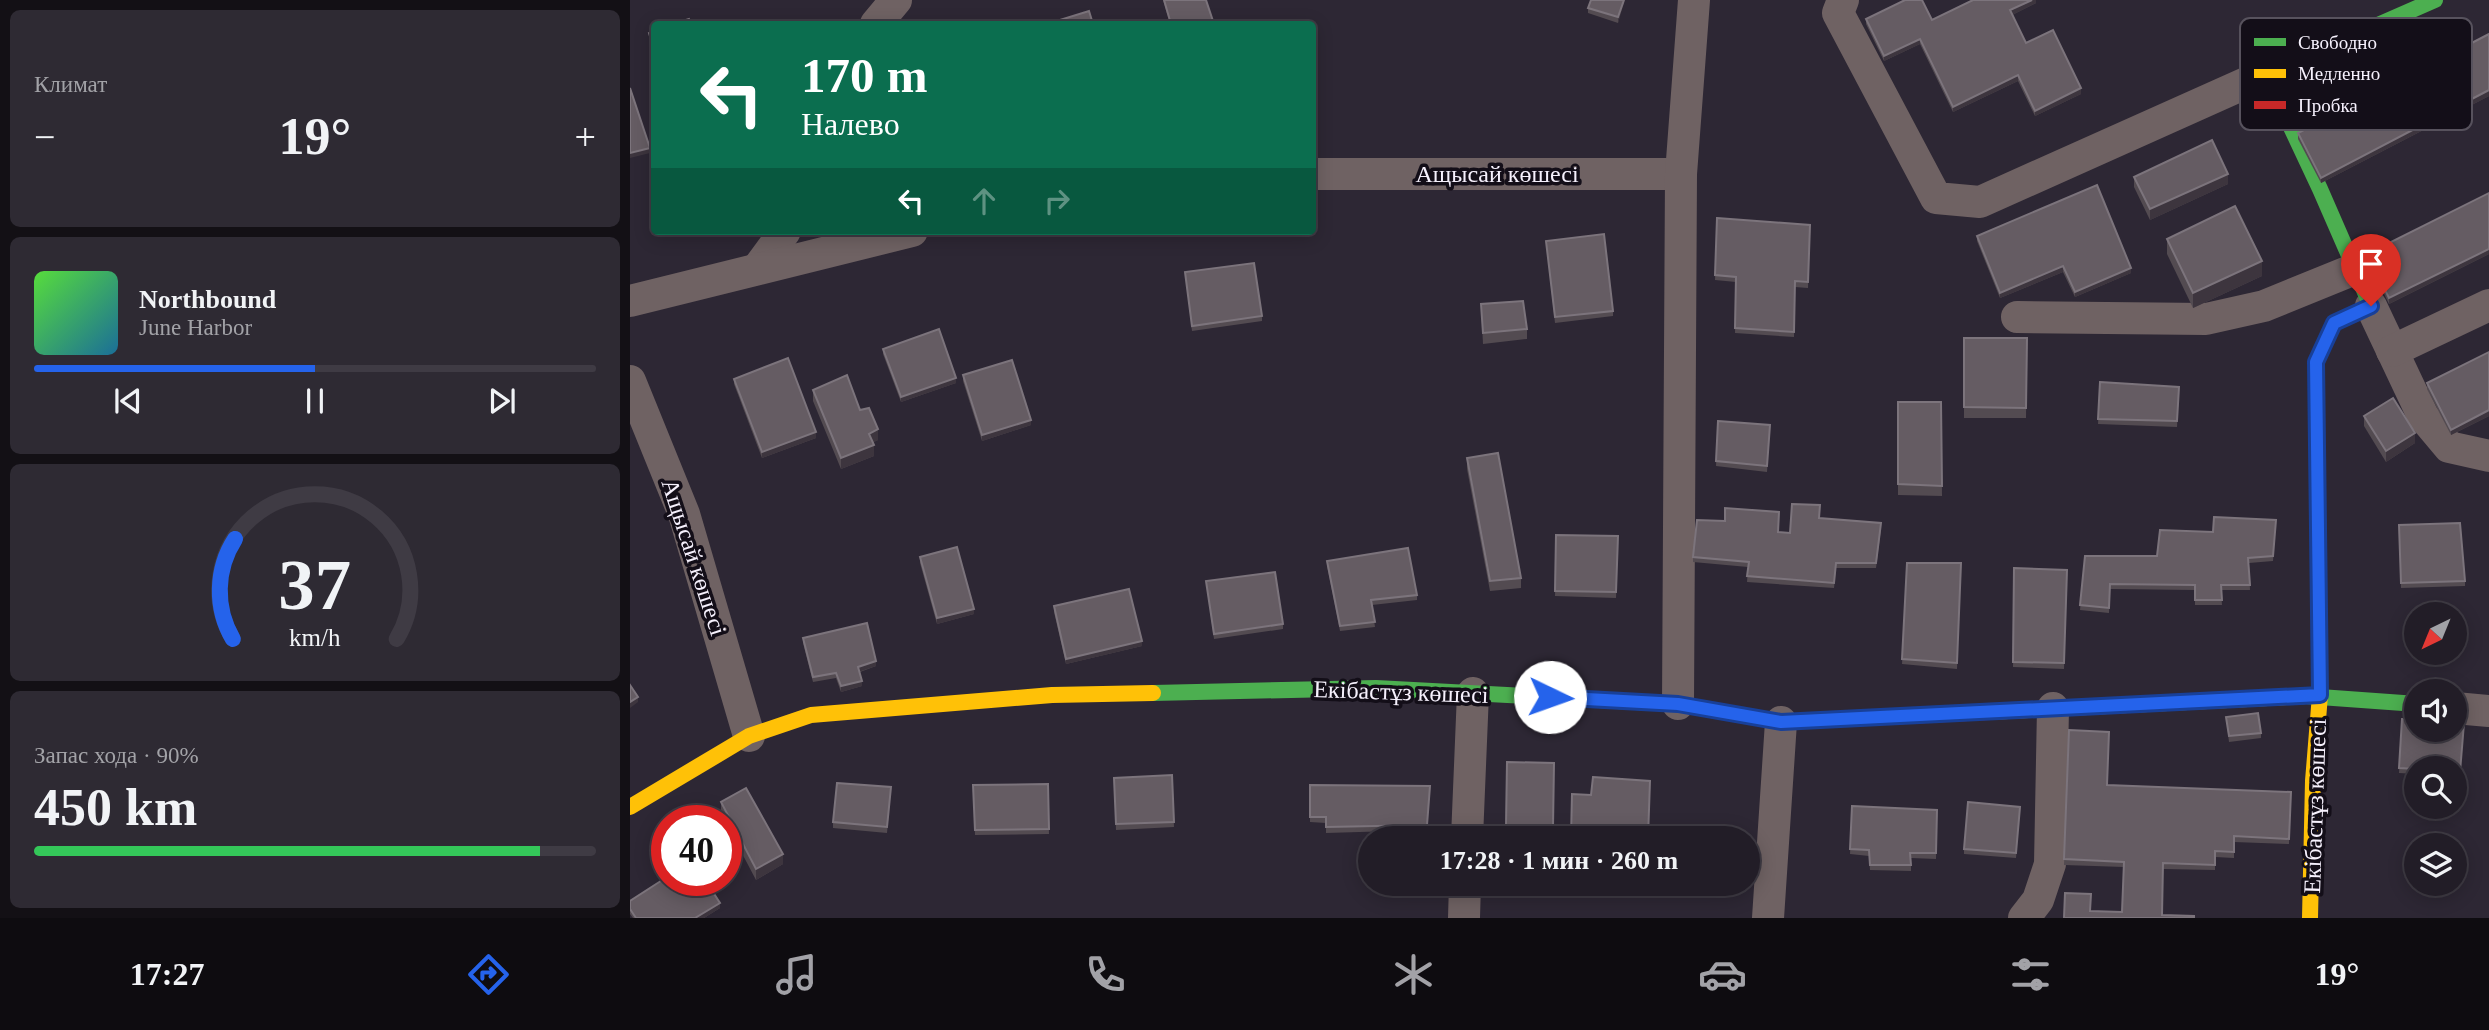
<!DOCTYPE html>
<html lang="ru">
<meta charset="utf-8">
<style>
:root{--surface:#221d27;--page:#2e2a33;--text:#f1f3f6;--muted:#a2a2a7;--line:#3f3b44;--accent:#2563eb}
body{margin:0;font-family:Georgia,serif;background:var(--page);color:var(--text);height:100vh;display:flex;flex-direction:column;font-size:26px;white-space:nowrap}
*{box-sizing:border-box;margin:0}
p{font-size:23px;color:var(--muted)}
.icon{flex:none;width:38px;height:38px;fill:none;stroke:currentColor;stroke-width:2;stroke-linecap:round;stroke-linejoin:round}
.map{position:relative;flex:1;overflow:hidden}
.details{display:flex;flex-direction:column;gap:10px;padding:10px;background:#131015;width:630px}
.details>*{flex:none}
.guide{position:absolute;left:21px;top:21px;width:665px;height:214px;border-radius:7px;box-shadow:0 4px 18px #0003,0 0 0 2px var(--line);background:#0b6e4f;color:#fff;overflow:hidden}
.needle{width:46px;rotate:223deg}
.fabs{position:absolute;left:1774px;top:602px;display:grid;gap:14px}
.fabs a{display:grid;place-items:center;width:63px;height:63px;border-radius:50%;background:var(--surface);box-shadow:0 4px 18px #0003,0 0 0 2px var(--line);font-size:35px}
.speed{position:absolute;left:21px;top:805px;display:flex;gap:14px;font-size:35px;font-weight:700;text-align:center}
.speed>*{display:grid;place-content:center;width:91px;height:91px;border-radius:50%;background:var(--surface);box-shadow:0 4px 18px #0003,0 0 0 2px var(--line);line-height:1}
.speed .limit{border:10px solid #d22;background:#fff;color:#111}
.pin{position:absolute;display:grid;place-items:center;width:60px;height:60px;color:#fff;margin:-72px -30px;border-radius:50% 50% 50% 0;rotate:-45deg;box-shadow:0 0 7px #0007}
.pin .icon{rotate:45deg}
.me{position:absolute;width:77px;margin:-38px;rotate:93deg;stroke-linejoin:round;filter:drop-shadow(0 0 5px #0008)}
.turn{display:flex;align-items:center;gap:24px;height:147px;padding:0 35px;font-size:32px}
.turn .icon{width:91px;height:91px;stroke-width:2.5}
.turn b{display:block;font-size:49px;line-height:60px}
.lanes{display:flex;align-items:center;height:66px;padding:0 35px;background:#0003;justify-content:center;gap:35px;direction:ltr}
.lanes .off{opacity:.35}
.big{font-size:52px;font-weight:800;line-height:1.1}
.details .tile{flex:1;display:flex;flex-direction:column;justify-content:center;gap:10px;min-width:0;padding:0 24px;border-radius:10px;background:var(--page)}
.details .dial{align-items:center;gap:0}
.dial svg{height:182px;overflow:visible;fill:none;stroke:var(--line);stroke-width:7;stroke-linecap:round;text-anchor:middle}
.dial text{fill:var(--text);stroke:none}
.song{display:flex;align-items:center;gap:21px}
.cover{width:84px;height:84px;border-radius:10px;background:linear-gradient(135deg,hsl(110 70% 55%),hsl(200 70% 35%))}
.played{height:7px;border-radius:4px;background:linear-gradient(90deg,var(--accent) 50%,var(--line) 50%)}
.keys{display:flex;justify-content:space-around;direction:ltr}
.heat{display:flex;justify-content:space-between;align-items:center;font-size:38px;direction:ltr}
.charge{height:10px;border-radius:5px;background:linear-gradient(90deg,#34c759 90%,var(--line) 0)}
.trip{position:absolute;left:728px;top:826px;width:402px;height:70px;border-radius:35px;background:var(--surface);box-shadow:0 4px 18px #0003,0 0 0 2px var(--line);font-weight:800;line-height:70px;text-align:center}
.tab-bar{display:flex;height:112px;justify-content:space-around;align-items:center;background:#0e0c10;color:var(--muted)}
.tab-bar .icon{width:49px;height:49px}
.tab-bar .selected{color:var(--accent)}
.tab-bar b{font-size:32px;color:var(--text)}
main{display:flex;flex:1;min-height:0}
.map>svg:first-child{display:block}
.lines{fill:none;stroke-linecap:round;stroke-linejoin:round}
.street{stroke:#6f6263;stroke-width:32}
.fast{stroke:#4caf50;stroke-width:16}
.slow{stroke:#ffc107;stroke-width:16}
.jam{stroke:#c62828;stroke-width:16}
.wall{fill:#534b51}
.shaded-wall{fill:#3d353e}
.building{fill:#655c63;stroke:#7c747c;stroke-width:2}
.route-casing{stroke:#184099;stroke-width:18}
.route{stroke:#2563eb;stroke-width:12}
.labels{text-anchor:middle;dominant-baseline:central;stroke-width:7;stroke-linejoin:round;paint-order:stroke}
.street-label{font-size:24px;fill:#f6f1fd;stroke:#130e18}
.key{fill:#130e18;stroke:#57525d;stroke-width:2}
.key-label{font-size:19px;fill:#f6f1fd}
</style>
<main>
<section class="details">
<div class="tile"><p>Климат</p>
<div class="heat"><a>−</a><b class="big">19°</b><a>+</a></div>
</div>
<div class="tile">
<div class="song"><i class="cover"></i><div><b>Northbound</b><p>June Harbor</p></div></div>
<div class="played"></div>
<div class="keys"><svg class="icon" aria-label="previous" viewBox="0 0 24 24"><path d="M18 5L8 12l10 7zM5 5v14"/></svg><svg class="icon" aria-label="pause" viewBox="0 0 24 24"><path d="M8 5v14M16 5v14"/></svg><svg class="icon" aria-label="next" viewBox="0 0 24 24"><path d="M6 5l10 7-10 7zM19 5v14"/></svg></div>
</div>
<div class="tile dial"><svg viewBox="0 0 100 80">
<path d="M14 69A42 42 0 1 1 86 69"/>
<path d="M14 69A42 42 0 0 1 15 25" stroke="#2563eb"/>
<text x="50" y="56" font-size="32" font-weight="700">37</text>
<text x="50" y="72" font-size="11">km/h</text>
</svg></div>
<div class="tile"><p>Запас хода · 90%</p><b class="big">450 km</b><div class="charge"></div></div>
</section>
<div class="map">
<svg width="1859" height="918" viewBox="0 0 1859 918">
<rect width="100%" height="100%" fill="#2d2734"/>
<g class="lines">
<g class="street">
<polyline points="1213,0 1208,13 1306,198 1350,202 1636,74"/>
<polyline points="246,24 266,0"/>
<polyline points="682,174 1051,174"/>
<polyline points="128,268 155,231"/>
<polyline points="0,301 282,231"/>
<polyline points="1741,306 1793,416 1819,447 1859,456"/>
<polyline points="1387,317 1576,319 1634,306 1725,269"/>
<polyline points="1762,351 1859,305"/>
<polyline points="0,381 54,514 119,736"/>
<polyline points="1048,704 1051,174 1064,0"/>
<polyline points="1825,708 1859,711"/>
<polyline points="837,838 843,693"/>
<polyline points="834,918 835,884"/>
<polyline points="1138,918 1151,722"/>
<polyline points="1394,918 1408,900 1420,864 1423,708"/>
</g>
<g class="fast">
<polyline points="1688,514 1686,362 1704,323 1741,306 1690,189 1636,74 1805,0"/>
<polyline points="523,693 746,688 1025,703"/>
<polyline points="1676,696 1787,704"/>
</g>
<g class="slow">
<polyline points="1358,712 1676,696"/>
<polyline points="0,807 119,736 181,715 422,695 523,693"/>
<polyline points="1680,918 1683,781 1690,695 1688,514"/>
</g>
<polyline class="jam" points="1025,703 1048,704 1151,722 1358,712"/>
</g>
<g class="wall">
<polygon points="533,0 576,0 583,24 540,24"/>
<polygon points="994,0 988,23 958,13 958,8"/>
<polygon points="1342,0 1406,0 1406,3 1382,15 1396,43 1451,94 1405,116 1388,81 1323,112 1290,44 1254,61 1236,24 1236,19 1302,20"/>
<polygon points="24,31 24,55 19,38 19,33"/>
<polygon points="1859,34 1859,96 1691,183 1668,139 1668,133"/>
<polygon points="1504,177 1598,184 1520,220 1504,187"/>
<polygon points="1859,193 1859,254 1759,304 1737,259 1737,254"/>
<polygon points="1087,218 1180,225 1178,288 1165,287 1164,337 1105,333 1106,282 1085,280"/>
<polygon points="1347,236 1501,273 1445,297 1433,272 1370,298 1347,241"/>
<polygon points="1537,239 1632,276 1563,308 1537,254"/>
<polygon points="916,241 983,311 983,316 925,323"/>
<polygon points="555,272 632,316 632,321 562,331"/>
<polygon points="851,304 897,329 897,339 853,344"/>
<polygon points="1334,338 1397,338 1396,418 1334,418"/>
<polygon points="253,349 326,383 271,402 253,354"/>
<polygon points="1859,352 1859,416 1821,435 1797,389 1797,383"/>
<polygon points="333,375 401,425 352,441 333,381"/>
<polygon points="104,379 186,438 132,458 104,384"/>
<polygon points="1470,382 1549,387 1547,427 1468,424"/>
<polygon points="183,390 230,410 248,440 243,442 244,456 211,469 183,401"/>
<polygon points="1268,402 1311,402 1312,496 1268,495"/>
<polygon points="1734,416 1785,443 1756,462 1734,426"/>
<polygon points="1088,421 1140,425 1137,472 1086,466"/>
<polygon points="837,458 891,578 891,588 860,591 837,469"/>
<polygon points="1189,518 1251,529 1246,568 1206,568 1204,588 1117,582 1118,567 1063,562 1063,557 1148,532 1160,533"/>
<polygon points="1646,520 1643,561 1619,563 1620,590 1591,590 1592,605 1565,605 1565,590 1480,589 1479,613 1450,610 1455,556 1527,556 1583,532"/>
<polygon points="1769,525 1835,581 1835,586 1771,588"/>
<polygon points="926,535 988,536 986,598 925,596"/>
<polygon points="290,557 344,614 307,624 290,563"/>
<polygon points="697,561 787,595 787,600 742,605 745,627 710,631 697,566"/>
<polygon points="1277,563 1331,563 1327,669 1272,664"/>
<polygon points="1384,568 1437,570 1434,669 1383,667"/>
<polygon points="576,581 653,624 653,629 584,639"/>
<polygon points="424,606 512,646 436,664 424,612"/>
<polygon points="173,638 246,666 230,672 232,686 211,692 206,678 183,682 173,643"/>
<polygon points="1596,717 1631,733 1631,738 1599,742"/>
<polygon points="1772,719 1834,723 1830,777 1825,777 1825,768 1787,768 1787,774 1769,773"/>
<polygon points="1439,730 1477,785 1661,792 1659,844 1604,842 1604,858 1585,857 1585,870 1533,869 1532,915 1461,911 1492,912 1494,867 1434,865"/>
<polygon points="877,762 924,763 923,832 876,831"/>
<polygon points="542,775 544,827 486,830 484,778"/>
<polygon points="418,784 419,834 345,835 343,785"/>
<polygon points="680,785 800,786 797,830 696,833 696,823 680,822"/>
<polygon points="261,787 257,833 203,828 203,822"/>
<polygon points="91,802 153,864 126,880 96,823 96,821 95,821 91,813"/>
<polygon points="1222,806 1307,810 1306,859 1281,858 1281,871 1240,870 1239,856 1220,854"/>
<polygon points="1390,807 1386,858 1334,854 1334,849"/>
<polygon points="0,901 90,908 74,918 3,918 0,914"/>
</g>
<g class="shaded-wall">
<polygon points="994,0 994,3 988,23 988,17"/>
<polygon points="1402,0 1406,0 1406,3 1380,16 1380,10"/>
<polygon points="1290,39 1290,44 1254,61 1254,56"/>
<polygon points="1388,75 1388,81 1323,112 1323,107"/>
<polygon points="1451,88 1451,94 1405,116 1405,111"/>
<polygon points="1859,90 1859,96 1691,183 1691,178"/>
<polygon points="20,148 20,153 0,158 0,153"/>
<polygon points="1598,174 1598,184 1520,220 1520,209"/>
<polygon points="1859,249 1859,254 1759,304 1759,298"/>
<polygon points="1632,261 1632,276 1563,308 1563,293"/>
<polygon points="1433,266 1433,272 1370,298 1370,293"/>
<polygon points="1501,268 1501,273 1445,297 1445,292"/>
<polygon points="326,378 326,383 271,402 271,397"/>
<polygon points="1859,410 1859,416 1821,435 1821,430"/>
<polygon points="401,420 401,425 352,441 352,435"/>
<polygon points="248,429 248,440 239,445 239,434"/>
<polygon points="186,432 186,438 132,458 132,452"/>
<polygon points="1785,433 1785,443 1756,462 1756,451"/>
<polygon points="244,445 244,456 211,469 211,458"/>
<polygon points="344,609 344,614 307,624 307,618"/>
<polygon points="512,641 512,646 436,664 436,659"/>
<polygon points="246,661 246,666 228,672 228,667"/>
<polygon points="232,681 232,686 211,692 211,686"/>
<polygon points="8,697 8,702 0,708 0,702"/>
<polygon points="153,854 153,864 126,880 126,869"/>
<polygon points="90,903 90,908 74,918 65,918"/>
</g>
<g class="building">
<polygon points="534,0 576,0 583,21 572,24 541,24"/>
<polygon points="961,0 994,0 988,17 958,8"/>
<polygon points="1275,0 1292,0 1302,20 1343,0 1402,0 1380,10 1396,43 1423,30 1451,88 1405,111 1388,75 1323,107 1290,39 1254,56 1236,19"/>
<polygon points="459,11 463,24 417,24"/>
<polygon points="59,19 61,24 43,24"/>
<polygon points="24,31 24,49 19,33"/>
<polygon points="1859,34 1859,90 1691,178 1668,133"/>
<polygon points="0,88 20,148 0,153"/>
<polygon points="1582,140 1598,174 1520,209 1504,177"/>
<polygon points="1467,185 1501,268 1445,292 1433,266 1370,293 1347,236"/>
<polygon points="1859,193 1859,249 1759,298 1737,254"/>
<polygon points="1605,206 1632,261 1563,293 1537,239"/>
<polygon points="1087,218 1180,225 1178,282 1165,281 1164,332 1105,328 1106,277 1085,275"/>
<polygon points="974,234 983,311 925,317 916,241"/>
<polygon points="624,263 632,316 562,326 555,272"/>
<polygon points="893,301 897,329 853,333 851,304"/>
<polygon points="309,329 326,378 271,397 253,349"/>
<polygon points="1334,338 1397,338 1396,408 1334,407"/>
<polygon points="1859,352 1859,410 1821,430 1797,383"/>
<polygon points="158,358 186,432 132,452 104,379"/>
<polygon points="382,360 401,420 352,435 333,375"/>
<polygon points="217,375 230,410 239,408 248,429 239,434 244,445 211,458 183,390"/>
<polygon points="1470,382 1549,387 1547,421 1468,419"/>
<polygon points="1763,398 1785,433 1756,451 1734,416"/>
<polygon points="1268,402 1311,402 1312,486 1268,484"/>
<polygon points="1088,421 1140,425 1137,466 1086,461"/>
<polygon points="868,453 891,578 860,581 837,458"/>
<polygon points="1162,504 1190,505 1189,518 1251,523 1246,563 1206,563 1204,583 1117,576 1119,562 1063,557 1067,520 1095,521 1095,508 1149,512 1148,532 1160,533"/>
<polygon points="1584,517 1646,520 1643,556 1618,558 1620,585 1591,585 1592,600 1565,600 1565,585 1480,584 1479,608 1450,605 1455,556 1527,556 1530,530 1583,532"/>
<polygon points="1830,523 1835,581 1771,583 1769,525"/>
<polygon points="926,535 988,536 986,592 925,591"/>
<polygon points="327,547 344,609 307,618 290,557"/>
<polygon points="778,548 787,595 741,600 745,622 710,626 697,561"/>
<polygon points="1277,563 1331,563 1327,663 1272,659"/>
<polygon points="1384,568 1437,570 1434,663 1383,662"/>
<polygon points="645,572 653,624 584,634 576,581"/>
<polygon points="499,589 512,641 436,659 424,606"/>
<polygon points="237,623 246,661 228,667 232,681 211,686 206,673 183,677 173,638"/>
<polygon points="0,685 8,697 0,702"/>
<polygon points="1628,713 1631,733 1599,736 1596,717"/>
<polygon points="1772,719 1787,720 1787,730 1825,730 1825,723 1834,723 1830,772 1825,771 1825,768 1787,769 1769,768"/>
<polygon points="1439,730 1479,732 1477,785 1661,792 1659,839 1604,836 1604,852 1585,851 1585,865 1533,863 1532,915 1564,916 1564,918 1434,918 1435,893 1461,894 1460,911 1492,912 1494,862 1434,859"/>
<polygon points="877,762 924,763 923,827 876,826"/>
<polygon points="542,775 544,822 486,824 484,778"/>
<polygon points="963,777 1020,781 1018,838 941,837 942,794 961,795"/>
<polygon points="207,783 261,787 257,827 203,822"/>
<polygon points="418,784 419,829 345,830 343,785"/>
<polygon points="680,785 800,786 797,825 696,827 696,817 680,817"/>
<polygon points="116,788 153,854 126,869 91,802"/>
<polygon points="1338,802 1390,807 1386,853 1334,849"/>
<polygon points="1222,806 1307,810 1306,853 1280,853 1281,865 1240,865 1239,850 1220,849"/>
<polygon points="37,877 37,880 75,880 90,903 65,918 6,918 0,909 0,901"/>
</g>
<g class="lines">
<g class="route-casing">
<polyline id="route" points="920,697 1048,704 1151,722 1690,695 1686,362 1704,323 1741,306"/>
</g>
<use href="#route" class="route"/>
</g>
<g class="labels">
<g class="street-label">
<text x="867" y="174">Ащысай көшесі</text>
<text transform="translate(64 557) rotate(72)">Ащысай көшесі</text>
<text transform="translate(771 692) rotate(2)">Екібастұз көшесі</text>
<text transform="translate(1685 806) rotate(-88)">Екібастұз көшесі</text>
</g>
</g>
<rect x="1610" y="18" width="232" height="112" rx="10" class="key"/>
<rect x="1624" y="38" width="32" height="8" fill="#4caf50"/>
<rect x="1624" y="69" width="32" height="9" fill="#ffc107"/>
<rect x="1624" y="101" width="32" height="8" fill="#c62828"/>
<g class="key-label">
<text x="1668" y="49">Свободно</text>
<text x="1668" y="80">Медленно</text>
<text x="1668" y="112">Пробка</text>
</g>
</svg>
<div class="fabs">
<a><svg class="needle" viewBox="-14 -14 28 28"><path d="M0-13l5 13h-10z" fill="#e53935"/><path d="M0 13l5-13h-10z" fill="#a2a2a7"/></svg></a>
<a><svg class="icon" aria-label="sound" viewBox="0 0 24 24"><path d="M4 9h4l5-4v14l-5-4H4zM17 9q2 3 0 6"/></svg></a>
<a><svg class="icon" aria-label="search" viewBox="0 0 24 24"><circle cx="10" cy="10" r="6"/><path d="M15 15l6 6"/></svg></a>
<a><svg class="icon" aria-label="layers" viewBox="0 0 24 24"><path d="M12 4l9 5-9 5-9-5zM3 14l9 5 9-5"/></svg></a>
</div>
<div class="speed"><div class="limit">40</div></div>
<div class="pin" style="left:1741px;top:306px;background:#d93025"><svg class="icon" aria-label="arrive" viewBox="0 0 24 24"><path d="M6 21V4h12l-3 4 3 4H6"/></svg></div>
<svg class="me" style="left:920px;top:697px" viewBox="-20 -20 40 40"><circle r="19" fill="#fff"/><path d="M0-13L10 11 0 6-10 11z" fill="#2563eb"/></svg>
<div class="trip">17:28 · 1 мин · 260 m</div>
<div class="guide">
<div class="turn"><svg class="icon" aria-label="left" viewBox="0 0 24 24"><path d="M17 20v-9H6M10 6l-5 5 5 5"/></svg><div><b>170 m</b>Налево</div></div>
<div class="lanes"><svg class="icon" aria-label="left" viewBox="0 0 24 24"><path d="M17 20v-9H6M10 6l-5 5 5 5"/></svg><svg class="icon off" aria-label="ahead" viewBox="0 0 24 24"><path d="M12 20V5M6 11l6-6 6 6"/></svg><svg class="icon off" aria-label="right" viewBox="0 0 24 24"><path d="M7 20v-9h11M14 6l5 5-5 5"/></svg></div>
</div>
</div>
</main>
<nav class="tab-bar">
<b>17:27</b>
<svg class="icon selected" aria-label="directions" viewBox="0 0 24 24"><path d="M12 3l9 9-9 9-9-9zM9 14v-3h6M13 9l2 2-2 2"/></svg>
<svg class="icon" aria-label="music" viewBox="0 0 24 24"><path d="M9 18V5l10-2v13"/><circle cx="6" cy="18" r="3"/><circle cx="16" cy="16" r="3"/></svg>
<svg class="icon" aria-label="phone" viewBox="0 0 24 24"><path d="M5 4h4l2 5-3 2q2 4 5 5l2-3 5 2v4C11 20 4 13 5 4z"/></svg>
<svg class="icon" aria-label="climate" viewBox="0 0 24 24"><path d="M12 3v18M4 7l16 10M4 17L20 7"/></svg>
<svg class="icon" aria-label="car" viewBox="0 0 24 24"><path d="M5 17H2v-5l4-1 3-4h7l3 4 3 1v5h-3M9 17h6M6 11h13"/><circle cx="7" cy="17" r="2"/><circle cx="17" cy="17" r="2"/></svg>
<svg class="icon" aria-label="filters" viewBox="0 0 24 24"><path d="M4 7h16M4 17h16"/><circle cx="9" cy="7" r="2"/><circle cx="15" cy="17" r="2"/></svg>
<b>19°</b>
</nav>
